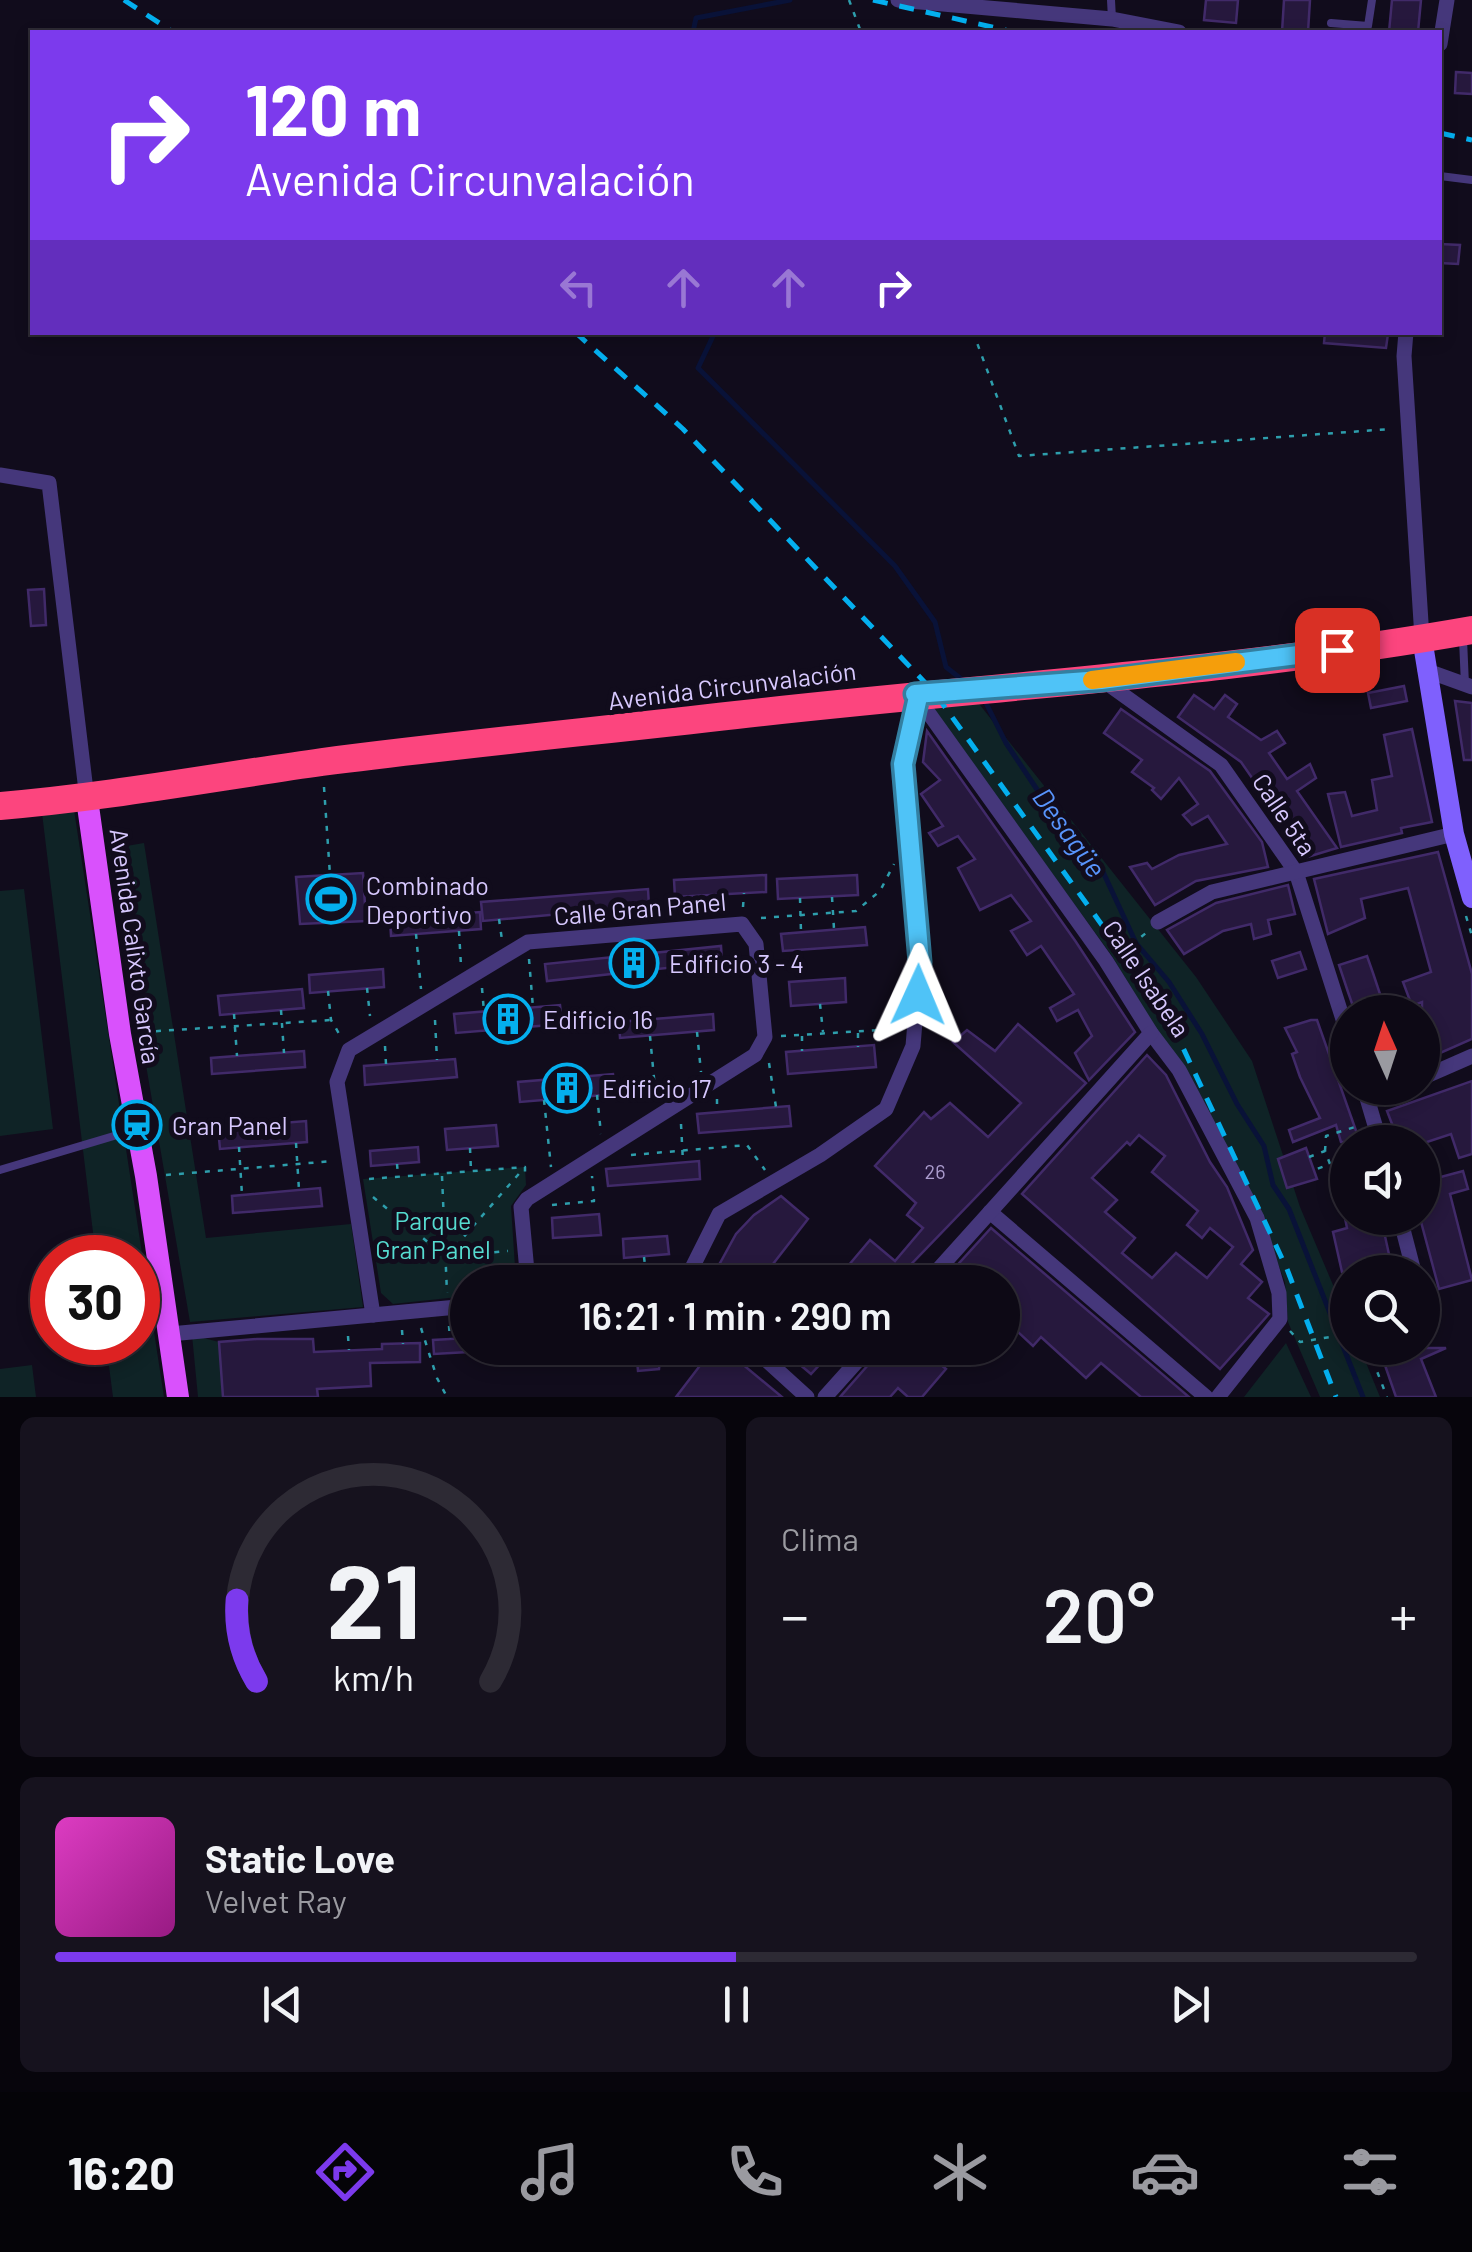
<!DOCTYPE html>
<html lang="es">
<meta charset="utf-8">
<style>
:root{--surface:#0d0915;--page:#16121e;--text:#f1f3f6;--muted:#9a9aa0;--line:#2d2a34;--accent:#7c3aed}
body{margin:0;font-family:Barlow,sans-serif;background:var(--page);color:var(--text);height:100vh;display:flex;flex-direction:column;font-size:38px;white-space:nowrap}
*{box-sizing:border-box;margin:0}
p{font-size:32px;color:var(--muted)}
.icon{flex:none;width:55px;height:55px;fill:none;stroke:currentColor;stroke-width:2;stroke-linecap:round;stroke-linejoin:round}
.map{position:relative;height:1397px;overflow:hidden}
.panel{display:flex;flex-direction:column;gap:20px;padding:20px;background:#07050c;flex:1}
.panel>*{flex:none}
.hud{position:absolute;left:30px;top:30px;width:1412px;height:305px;border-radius:0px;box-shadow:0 5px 15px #0003,0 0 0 2px var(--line);background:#7c3aed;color:#fff;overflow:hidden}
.needle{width:65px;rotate:357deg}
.fabs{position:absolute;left:1330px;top:995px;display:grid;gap:20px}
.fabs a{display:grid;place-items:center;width:110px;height:110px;border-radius:50%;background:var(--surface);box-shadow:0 5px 15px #0003,0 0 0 2px var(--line);font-size:50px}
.speed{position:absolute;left:30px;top:1235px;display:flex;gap:20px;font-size:50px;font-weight:700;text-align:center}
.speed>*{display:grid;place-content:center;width:130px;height:130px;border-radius:50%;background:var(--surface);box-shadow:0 5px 15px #0003,0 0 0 2px var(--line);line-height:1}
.speed .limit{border:15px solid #d22;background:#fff;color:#111}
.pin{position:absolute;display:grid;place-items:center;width:85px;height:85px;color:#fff;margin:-42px;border-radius:20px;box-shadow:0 5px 15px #0006}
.me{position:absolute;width:110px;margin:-55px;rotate:1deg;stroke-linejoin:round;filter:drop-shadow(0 0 8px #0008)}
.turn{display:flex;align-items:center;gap:35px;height:210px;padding:0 50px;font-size:45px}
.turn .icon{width:130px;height:130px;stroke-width:2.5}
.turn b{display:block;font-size:70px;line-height:85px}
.lanes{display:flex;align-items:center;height:95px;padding:0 50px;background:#0003;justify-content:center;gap:50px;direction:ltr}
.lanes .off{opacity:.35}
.big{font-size:75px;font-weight:600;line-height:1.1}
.panel .widget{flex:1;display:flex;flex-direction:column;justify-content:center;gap:15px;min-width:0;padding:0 35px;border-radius:15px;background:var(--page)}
.panel .dial{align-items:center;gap:0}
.dial svg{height:260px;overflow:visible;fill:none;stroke:var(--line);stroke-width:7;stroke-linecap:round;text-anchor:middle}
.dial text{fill:var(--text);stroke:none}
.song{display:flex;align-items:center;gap:30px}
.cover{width:120px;height:120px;border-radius:15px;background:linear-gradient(135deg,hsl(310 70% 55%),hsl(310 70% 35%))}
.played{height:10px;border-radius:5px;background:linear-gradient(90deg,var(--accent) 50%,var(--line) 50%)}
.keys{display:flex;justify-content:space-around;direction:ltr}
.heat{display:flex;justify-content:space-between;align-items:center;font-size:55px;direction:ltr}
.panel .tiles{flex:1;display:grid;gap:20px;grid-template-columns:1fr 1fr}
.widget:last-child{grid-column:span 2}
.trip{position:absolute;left:450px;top:1265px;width:570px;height:100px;border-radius:50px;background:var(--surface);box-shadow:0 5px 15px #0003,0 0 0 2px var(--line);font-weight:600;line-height:100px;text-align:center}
.dock{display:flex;height:160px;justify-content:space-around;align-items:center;background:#050408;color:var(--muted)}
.dock .icon{width:70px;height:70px}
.dock .on{color:var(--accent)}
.dock b{font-size:45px;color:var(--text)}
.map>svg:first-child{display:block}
.green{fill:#0f2326}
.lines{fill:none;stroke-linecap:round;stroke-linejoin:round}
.stream{stroke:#091238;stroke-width:5}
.building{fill:#26183d;stroke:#412a69;stroke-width:2.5;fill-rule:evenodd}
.path{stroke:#2e9eac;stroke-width:2.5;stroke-dasharray:5 8;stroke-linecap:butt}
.lane{stroke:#45377b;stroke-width:8}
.street{stroke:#45377b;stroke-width:15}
.secondary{stroke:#7f60fd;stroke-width:20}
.primary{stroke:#d951fc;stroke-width:22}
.highway{stroke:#fc457e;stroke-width:28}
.rail{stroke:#04afee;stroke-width:5;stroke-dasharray:15 12;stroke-linecap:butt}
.route-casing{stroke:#337fa1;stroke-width:25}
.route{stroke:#4fc3f7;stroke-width:18}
.slow{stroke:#f59e0b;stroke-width:18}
.labels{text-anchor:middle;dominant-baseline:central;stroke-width:10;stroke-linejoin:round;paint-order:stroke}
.number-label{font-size:20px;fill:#ab9cce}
.street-label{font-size:25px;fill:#d7c8fe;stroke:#110c1c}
.poi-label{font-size:25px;fill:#d7c8fe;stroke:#110c1c;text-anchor:start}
.park-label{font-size:25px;fill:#56dcd1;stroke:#110c1c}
.water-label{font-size:28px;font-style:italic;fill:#5894fc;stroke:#110c1c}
</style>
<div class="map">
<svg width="1472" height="1397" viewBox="0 0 1472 1397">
<rect width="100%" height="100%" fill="#110c1c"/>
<g class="green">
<polygon points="976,700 1196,977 1252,1061 1300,1207 1347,1318 1348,1348 1360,1348 1380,1397 1320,1397 1288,1322 1285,1282 1262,1222 1158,1032 1112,956 927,701"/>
<polygon points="74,810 164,1397 113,1397 106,1343 138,1342 138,1258 96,1257 42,813"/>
<polygon points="144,843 206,1238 351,1224 363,1307 190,1322 109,849"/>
<polygon points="24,889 53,1129 0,1136 0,891"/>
<polygon points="525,1167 526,1185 511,1206 516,1282 468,1282 467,1296 393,1304 381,1293 363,1179"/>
<polygon points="192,1335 219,1342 223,1397 198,1397"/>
<polygon points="1286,1343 1311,1397 1244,1397"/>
<polygon points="32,1365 36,1397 0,1397 0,1369"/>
</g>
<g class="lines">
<g class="stream">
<polyline points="693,32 696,18 790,0"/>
<polyline points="715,332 698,368 895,566 935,622 946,667 965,682"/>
<polyline points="984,699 1006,743 1046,803 1097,859 1136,943 1169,982 1202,1034 1237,1104 1264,1146 1273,1185 1289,1209 1363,1397"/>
</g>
</g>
<g class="building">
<polygon points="1206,0 1238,0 1236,23 1204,20"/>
<polygon points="1284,0 1310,0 1308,32 1282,32"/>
<polygon points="1392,0 1421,0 1418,32 1389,32"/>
<polygon points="1456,72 1472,73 1472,94 1455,93"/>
<polygon points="1440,244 1460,245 1458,264 1440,263"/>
<polygon points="1325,332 1388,334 1386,348 1324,343"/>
<polygon points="44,589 46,625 31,626 28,590"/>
<polygon points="1404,686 1407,701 1371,708 1368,693"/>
<polygon points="1194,695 1214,709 1225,695 1237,704 1228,717 1261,740 1277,731 1285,743 1269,753 1287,779 1310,764 1316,778 1297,791 1337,848 1301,859 1291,834 1241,762 1178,717"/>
<polygon points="1455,701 1472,703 1472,760 1464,760"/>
<polygon points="1121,709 1210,771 1262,842 1268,867 1196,881 1155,905 1130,867 1147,863 1152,869 1179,855 1227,844 1208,816 1192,825 1183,815 1198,804 1179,778 1161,799 1152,790 1154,788 1132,772 1142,760 1104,733"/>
<polygon points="1412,729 1432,822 1401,828 1402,833 1341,847 1328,794 1345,792 1352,816 1377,810 1372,780 1392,776 1384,735"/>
<polygon points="927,731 1076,942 1135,1032 1089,1080 1075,1053 1092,1036 1078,1010 1057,1021 1050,1008 1074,994 1041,946 1027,955 1011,931 1031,921 1011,895 980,910 958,868 975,859 958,836 938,846 929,833 943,826 921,794 940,780 923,762"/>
<polygon points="1438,852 1472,974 1472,1039 1422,1061 1422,1002 1412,1006 1403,982 1431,972 1408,888 1361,899 1365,918 1328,934 1314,879"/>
<polygon points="363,873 366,921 300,924 296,877"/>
<polygon points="766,875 766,892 675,897 674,880"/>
<polygon points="857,875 858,895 778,899 777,879"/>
<polygon points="1288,885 1295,914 1268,920 1271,934 1254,939 1251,924 1223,931 1184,954 1167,930 1216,903"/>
<polygon points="648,889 649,906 483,921 481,902"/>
<polygon points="480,912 481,929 391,936 390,919"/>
<polygon points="865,927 867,945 783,951 781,934"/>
<polygon points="721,946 722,962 547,981 545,964"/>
<polygon points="1300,952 1306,969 1278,978 1272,961"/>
<polygon points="1367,956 1373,973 1386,1012 1355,1012 1348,992 1339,965"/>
<polygon points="383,969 384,987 310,993 309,975"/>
<polygon points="845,978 846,1002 791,1006 789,982"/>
<polygon points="302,989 304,1008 220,1015 218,996"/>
<polygon points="560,1005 562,1024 456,1033 454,1014"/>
<polygon points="713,1014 714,1030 620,1038 619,1022"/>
<polygon points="1311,1020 1317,1020 1360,1142 1341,1142 1336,1125 1293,1142 1289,1130 1320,1118 1300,1077 1292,1054 1297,1052 1285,1028"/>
<polygon points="1018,1024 1086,1083 894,1282 868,1282 848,1266 870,1240 895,1261 923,1228 907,1215 916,1203 875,1166 924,1112 931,1119 950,1103 988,1137 1021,1103 953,1042 967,1030 995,1051"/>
<polygon points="874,1045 876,1067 788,1074 786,1052"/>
<polygon points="304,1051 305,1067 212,1074 211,1058"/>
<path d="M1147 1055 1166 1075 1210 1162 1227 1187 1253 1250 1241 1264 1262 1282 1248 1298 1269 1314 1220 1369 1022 1194ZM1139 1135 1165 1156 1152 1172 1198 1211 1187 1225 1202 1238 1210 1228 1233 1247 1207 1278 1176 1253 1152 1278 1122 1253 1135 1238 1105 1212 1117 1200 1092 1178 1127 1142 1130 1145Z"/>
<polygon points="455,1059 457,1077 365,1085 364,1066"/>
<polygon points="613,1074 615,1094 520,1102 518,1082"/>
<polygon points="1472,1081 1472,1154 1459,1158 1451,1134 1427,1142 1399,1142 1387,1111"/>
<polygon points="789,1106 791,1126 699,1133 697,1114"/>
<polygon points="306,1121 307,1142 220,1149 218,1128"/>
<polygon points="496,1125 498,1146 447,1150 445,1129"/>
<polygon points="418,1147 419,1162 371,1166 370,1151"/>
<polygon points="1306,1148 1317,1179 1287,1188 1278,1159"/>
<polygon points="699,1161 700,1179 608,1186 606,1169"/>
<polygon points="1463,1171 1468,1189 1450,1194 1472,1280 1439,1289 1420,1218 1422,1218 1422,1182"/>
<polygon points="1348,1175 1348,1216 1344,1216 1333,1179"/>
<polygon points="320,1188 322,1206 233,1213 232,1196"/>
<polygon points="781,1196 808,1219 759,1282 705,1282 720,1263 736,1234 754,1215"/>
<polygon points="599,1214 601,1235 553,1238 552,1218"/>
<polygon points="1345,1218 1381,1218 1392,1268 1374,1272 1342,1272 1333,1232 1347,1228"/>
<polygon points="991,1228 1189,1397 1141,1397 1101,1363 1086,1378 1041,1337 1033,1346 1002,1317 1002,1282 942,1282"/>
<polygon points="667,1236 669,1254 624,1258 623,1239"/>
<polygon points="468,1338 468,1352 434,1354 433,1340"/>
<polygon points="257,1339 313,1339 314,1352 382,1349 382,1344 420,1343 420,1362 370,1363 371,1386 317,1389 318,1397 223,1397 219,1342"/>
<polygon points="596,1348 661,1348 659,1369 638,1371 637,1360 598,1363"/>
<polygon points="682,1348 723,1348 782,1397 676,1397 702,1363"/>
<polygon points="780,1348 835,1348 811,1374"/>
<polygon points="883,1348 921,1348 946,1369 922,1397 908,1397 898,1388 890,1397 840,1397"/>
<polygon points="1379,1348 1446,1348 1421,1359 1436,1397 1396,1397"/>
</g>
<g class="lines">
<g class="path">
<polyline points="849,0 861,32"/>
<polyline points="973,332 1019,456 1390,429"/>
<polyline points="324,787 330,875"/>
<polyline points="698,896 699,909"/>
<polyline points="832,897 834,929"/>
<polyline points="800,898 801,932"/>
<polyline points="743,907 744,893"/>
<polyline points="625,908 625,917"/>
<polyline points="1466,916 1472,936"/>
<polyline points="761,918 856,911 880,891 894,864"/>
<polyline points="499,919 502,940"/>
<polyline points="459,931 461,966"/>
<polyline points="416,934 421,989"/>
<polyline points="1121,953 1146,933"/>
<polyline points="529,959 533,1008"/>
<polyline points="367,988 370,1016"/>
<polyline points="482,988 484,1012"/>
<polyline points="328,991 331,1020 341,1037"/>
<polyline points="820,1004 823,1032"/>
<polyline points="281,1010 284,1053"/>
<polyline points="234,1014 237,1056"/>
<polyline points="435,1020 437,1060"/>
<polyline points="143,1032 331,1020"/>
<polyline points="697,1032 701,1072"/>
<polyline points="858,1033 858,1047"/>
<polyline points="650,1036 656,1099"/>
<polyline points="781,1036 898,1029"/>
<polyline points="802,1036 802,1051"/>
<polyline points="385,1046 386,1064"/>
<polyline points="1339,1049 1348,1076"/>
<polyline points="769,1063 776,1107"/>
<polyline points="597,1095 601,1134"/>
<polyline points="717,1099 717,1112"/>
<polyline points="544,1100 551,1167"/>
<polyline points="681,1124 683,1162"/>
<polyline points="296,1143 299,1190"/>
<polyline points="239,1147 242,1195"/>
<polyline points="470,1148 471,1171"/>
<polyline points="1325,1151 1326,1136 1358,1126"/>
<polyline points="631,1155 747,1145 765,1170"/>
<polyline points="1309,1157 1325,1151 1330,1164 1314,1170"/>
<polyline points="397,1164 398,1175"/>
<polyline points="166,1175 333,1161"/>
<polyline points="442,1176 447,1293"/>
<polyline points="369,1179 525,1167 525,1178"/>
<polyline points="373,1197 446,1257 508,1251"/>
<polyline points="552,1205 594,1201 592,1176"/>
<polyline points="447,1256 524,1168"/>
<polyline points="644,1257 647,1282"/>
<polyline points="1422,1295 1431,1292 1428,1282"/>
<polyline points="449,1326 450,1339"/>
<polyline points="421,1328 437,1378 447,1397"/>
<polyline points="402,1330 403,1344"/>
<polyline points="1290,1331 1300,1342 1348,1334"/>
<polyline points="348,1336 349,1350"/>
<polyline points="1368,1348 1387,1397"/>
</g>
<g class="lane">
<polyline points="1111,0 1112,19"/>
<polyline points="1331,23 1368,26 1372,0"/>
<polyline points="1440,176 1472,180"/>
<polyline points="1463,639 1465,685"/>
<polyline points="0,1170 134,1130"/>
</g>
<g class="street">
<polyline points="898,0 1112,19 1179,32"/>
<polyline points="1440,44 1447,0"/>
<polyline points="1406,332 1404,356 1422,638"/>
<polyline points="0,475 49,483 87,799"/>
<polyline points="1425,670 1472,687"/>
<polyline points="1101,679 1221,765 1296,872 1348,1035"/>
<polyline points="915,694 1106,961 1151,1033 1179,1070 1257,1218 1279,1293 1280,1319 1218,1397"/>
<polyline points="1158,922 1212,892 1454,834"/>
<polyline points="1422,1078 1472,1056"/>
<polyline points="1364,1088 1380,1142"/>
<polyline points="1369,1102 1401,1088"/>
<polyline points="990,1212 1206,1397"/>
<polyline points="1400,1218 1414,1272"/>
<polyline points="685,1282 719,1214 820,1155 886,1109 913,1046 920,962 903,764 918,697"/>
<polyline points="927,1282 1151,1033"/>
<polyline points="373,1315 337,1082 349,1050 528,942 742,924 756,944 765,1037 755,1055 527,1199 521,1207 528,1282"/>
<polyline points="170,1334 468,1306"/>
<polyline points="753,1348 807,1397"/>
<polyline points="825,1397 869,1348"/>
</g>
<polyline class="secondary" points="1422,638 1454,834 1472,898"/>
<polyline class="primary" points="87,799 120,1034 146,1176 178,1397"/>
<path class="highway" d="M0 806C108 797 215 777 322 762 460 744 598 731 736 715 981 687 1229 673 1472 630"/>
<g class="rail">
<polyline points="124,0 173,32"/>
<polyline points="873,0 1014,32"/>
<polyline points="1440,133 1472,140"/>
<polyline points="575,332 683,429 934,692 1169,1018 1287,1269 1336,1397"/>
</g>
</g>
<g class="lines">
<g class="route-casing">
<polyline id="route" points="918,995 920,962 903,764 918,697 915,694 1101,680 1337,650"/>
</g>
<use href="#route" class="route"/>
<polyline class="slow" points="1092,680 1236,662"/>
</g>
<defs>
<g id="stadium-ring" transform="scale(2.5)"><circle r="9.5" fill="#110c1c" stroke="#04afee" stroke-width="1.5"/><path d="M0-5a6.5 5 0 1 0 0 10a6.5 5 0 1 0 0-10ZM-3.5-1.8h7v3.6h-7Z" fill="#04afee"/></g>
<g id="building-ring" transform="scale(2.5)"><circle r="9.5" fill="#110c1c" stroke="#04afee" stroke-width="1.5"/><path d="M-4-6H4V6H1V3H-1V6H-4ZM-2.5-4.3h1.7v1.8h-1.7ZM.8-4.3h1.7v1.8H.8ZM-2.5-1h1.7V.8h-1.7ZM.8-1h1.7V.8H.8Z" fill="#04afee"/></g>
<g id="station-ring" transform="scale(2.5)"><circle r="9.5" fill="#110c1c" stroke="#04afee" stroke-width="1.5"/><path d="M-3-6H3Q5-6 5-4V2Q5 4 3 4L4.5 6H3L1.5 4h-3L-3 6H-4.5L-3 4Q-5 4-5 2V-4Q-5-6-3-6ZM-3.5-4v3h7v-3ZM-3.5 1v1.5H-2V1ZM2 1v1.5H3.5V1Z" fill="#04afee"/></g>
</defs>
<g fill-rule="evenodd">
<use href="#stadium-ring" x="331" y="899"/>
<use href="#building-ring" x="634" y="963"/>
<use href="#building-ring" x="508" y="1019"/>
<use href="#building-ring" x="567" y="1088"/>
<use href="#station-ring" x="137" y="1125"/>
</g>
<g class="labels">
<g class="number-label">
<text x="935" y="1171">26</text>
</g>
<g class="street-label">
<text transform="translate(732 685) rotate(-7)">Avenida Circunvalación</text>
<text transform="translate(1285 814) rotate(56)">Calle 5ta</text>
<text transform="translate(640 908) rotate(-5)">Calle Gran Panel</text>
<text transform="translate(136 946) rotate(82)">Avenida Calixto García</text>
<text transform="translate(1147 978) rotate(56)">Calle Isabela</text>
</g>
<g class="poi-label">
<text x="366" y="885">Combinado<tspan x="366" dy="29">Deportivo</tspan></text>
<text x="669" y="963">Edificio 3 - 4</text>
<text x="543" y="1019">Edificio 16</text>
<text x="602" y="1088">Edificio 17</text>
<text x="172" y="1125">Gran Panel</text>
</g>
<g class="park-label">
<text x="433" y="1220">Parque<tspan x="433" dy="29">Gran Panel</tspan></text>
</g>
<g class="water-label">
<text transform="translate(1070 832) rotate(54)">Desagüe</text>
</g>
</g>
</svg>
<div class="fabs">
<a><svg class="needle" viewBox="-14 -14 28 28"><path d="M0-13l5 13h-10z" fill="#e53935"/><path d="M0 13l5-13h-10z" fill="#9a9aa0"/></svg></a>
<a><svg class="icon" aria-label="sound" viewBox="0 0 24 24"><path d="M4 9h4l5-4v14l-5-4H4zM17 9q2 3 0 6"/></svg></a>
<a><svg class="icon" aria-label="search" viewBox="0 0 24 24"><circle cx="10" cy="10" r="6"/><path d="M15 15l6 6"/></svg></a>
</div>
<div class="speed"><div class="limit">30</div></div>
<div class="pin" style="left:1337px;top:650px;background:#d93025"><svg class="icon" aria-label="arrive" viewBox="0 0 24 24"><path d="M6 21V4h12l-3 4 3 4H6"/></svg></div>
<svg class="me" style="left:918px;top:995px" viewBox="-20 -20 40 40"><path d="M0-17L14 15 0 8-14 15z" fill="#4fc3f7" stroke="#fff" stroke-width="4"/></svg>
<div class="trip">16:21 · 1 min · 290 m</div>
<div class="hud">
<div class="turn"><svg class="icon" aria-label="right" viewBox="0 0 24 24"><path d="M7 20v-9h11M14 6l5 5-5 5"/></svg><div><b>120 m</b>Avenida Circunvalación</div></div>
<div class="lanes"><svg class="icon off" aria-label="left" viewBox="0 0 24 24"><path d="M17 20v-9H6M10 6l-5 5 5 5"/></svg><svg class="icon off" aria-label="ahead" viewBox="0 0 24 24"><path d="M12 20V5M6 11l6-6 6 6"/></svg><svg class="icon off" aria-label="ahead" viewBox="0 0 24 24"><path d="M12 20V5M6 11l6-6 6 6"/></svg><svg class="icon" aria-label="right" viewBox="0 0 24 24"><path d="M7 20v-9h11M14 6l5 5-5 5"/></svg></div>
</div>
</div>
<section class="panel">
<div class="tiles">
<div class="widget dial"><svg viewBox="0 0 100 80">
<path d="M14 69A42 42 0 1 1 86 69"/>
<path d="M14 69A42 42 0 0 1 8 44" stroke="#7c3aed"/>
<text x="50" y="56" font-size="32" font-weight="700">21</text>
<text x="50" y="72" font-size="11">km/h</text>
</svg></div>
<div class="widget"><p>Clima</p>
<div class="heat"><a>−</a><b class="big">20°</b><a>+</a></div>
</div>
<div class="widget">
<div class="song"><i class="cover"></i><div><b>Static Love</b><p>Velvet Ray</p></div></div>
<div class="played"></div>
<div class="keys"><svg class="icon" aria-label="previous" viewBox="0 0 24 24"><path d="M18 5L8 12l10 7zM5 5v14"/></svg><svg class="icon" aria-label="pause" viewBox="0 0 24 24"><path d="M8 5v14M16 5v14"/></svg><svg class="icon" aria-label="next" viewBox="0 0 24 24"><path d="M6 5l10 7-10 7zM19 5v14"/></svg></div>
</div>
</div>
</section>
<nav class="dock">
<b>16:20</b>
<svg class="icon on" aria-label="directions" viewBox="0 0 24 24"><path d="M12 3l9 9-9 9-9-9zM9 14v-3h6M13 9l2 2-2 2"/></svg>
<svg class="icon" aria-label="music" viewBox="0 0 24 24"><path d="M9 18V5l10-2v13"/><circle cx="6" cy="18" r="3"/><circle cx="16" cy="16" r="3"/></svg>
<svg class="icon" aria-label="phone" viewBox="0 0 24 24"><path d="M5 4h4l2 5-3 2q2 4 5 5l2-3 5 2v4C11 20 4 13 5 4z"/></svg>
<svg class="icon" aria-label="climate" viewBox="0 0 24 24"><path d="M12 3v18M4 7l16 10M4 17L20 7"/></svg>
<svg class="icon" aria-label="car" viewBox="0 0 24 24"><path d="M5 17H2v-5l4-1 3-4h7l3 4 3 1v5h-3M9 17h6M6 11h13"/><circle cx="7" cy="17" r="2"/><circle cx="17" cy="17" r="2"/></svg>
<svg class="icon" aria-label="filters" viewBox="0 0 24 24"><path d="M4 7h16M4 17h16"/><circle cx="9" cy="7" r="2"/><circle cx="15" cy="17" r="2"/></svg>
</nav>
